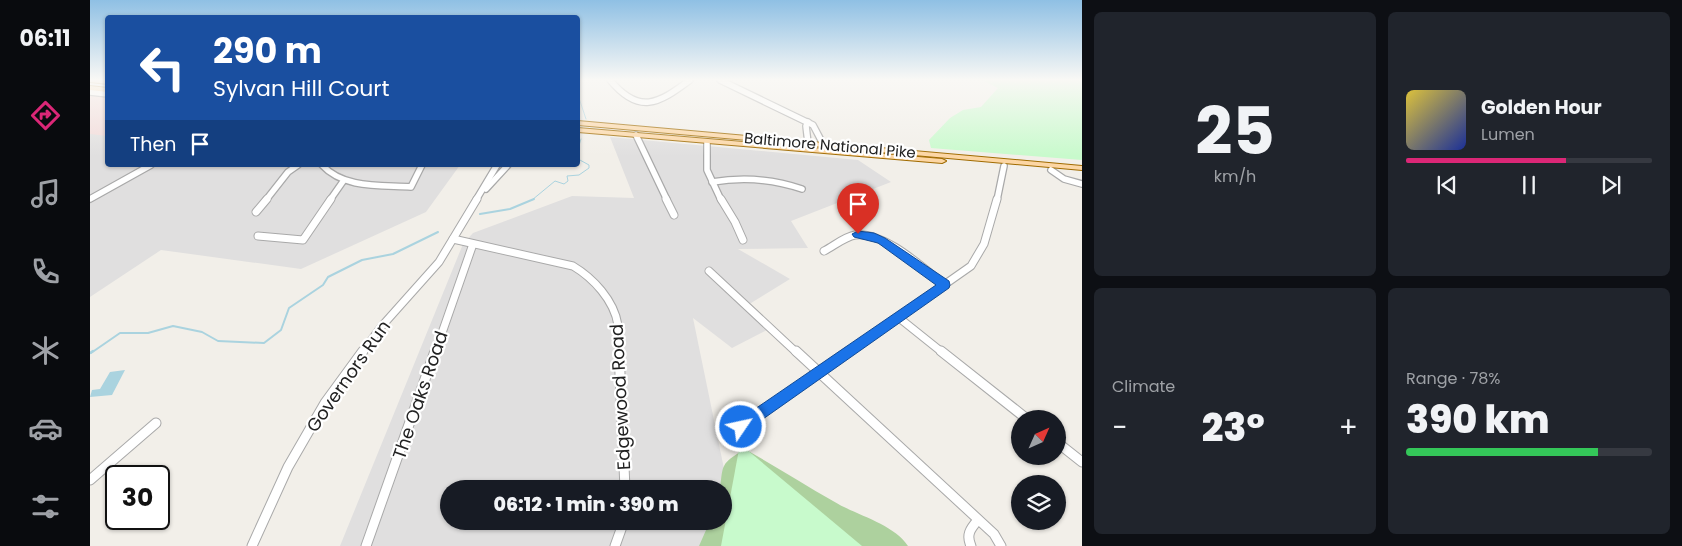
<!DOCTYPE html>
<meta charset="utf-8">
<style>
:root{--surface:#171b24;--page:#20242c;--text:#f1f3f6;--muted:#9ea1a6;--line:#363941;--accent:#db2777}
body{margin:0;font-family:Poppins,sans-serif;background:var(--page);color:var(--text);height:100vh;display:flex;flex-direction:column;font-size:19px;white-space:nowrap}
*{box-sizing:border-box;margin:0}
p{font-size:16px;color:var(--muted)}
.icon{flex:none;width:28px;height:28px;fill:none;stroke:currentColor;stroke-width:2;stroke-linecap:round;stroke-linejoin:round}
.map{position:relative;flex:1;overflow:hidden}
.details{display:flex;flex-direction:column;gap:12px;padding:12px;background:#0d0f14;width:600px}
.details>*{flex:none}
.banner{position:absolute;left:15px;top:15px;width:475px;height:152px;border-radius:5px;box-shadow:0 1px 4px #0004;background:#1a4fa0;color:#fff;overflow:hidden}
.needle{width:32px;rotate:45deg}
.buttons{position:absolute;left:921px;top:410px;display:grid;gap:10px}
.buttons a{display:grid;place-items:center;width:55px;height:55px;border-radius:50%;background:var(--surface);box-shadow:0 1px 4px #0004;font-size:25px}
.speed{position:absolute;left:15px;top:465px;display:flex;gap:10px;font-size:25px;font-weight:700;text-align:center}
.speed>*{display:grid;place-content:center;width:65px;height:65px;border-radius:50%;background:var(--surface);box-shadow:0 1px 4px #0004;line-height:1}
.speed .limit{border:2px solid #111;border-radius:8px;background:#fff;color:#111}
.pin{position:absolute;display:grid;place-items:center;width:42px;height:42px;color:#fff;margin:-51px -21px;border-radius:50% 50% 50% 0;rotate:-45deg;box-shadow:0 0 5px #0007}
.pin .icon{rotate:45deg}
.me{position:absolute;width:55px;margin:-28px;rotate:56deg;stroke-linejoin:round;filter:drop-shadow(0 0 4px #0008)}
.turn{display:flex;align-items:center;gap:18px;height:105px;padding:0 25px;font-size:22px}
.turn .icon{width:65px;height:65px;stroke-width:2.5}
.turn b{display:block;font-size:35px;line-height:42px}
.then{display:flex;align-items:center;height:48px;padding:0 25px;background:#0003;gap:10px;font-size:19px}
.big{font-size:38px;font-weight:800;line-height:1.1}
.details .tile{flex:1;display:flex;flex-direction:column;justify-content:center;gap:8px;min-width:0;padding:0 18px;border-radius:8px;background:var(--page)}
.details .dial{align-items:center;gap:0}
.dial b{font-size:65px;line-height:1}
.song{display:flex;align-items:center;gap:15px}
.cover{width:60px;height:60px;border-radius:8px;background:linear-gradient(135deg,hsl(50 70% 55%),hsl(230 70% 35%))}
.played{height:5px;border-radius:2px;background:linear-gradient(90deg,var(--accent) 65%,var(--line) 65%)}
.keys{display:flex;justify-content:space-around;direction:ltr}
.heat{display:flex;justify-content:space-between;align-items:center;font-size:28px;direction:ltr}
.charge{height:8px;border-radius:4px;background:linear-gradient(90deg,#34c759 78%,var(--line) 0)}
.details .tiles{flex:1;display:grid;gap:12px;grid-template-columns:repeat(2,1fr)}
.trip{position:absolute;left:350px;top:480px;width:292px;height:50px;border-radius:25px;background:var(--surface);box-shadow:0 1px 4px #0004;font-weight:800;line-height:50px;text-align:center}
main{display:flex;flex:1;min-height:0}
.menu{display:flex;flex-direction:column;width:90px;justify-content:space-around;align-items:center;background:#090b0e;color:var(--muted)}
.menu .icon{width:35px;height:35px}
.menu .selected{color:var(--accent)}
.menu b{font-size:22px;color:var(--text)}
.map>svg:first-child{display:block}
.residential{fill:#e0dfdf;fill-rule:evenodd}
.commercial{fill:#f2dad9}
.forest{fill:#add19e}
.park{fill:#c8facc}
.water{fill:#aad3df}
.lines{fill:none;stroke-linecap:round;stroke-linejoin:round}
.stream-far2{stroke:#aad3df;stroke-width:1}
.stream-far1{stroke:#aad3df;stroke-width:2}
.stream{stroke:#aad3df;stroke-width:2.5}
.minor-far2-casing{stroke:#a9a9a9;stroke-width:8}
.minor-far1-casing{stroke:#a9a9a9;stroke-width:9}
.minor-casing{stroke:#a9a9a9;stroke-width:11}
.major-casing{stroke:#a06b00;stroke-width:2}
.minor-far2{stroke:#fff;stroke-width:5.5}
.minor-far1{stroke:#fff;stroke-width:7}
.minor{stroke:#fff;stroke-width:9}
.major{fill:#fcd6a4;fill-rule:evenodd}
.route{fill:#1a73e8;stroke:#114b97}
.labels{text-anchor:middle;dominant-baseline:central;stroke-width:4.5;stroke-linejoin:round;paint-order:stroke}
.far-street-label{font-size:15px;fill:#222;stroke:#fff}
.street-label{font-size:18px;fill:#222;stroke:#fff}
</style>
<main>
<nav class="menu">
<b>06:11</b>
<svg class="icon selected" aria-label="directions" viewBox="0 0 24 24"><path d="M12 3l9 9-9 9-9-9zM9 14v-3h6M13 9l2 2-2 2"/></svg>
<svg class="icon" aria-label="music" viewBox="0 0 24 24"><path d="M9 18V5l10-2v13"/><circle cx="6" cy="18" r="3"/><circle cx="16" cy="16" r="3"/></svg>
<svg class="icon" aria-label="phone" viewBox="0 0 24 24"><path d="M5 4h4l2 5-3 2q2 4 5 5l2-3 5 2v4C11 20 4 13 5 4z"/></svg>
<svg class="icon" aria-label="climate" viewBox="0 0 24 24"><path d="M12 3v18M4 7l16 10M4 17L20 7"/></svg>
<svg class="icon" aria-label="car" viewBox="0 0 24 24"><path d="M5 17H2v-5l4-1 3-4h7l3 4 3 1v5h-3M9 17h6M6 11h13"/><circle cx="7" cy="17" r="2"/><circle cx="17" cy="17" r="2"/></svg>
<svg class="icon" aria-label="filters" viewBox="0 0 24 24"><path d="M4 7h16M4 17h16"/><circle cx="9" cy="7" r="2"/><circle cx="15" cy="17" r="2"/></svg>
</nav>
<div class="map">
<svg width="992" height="546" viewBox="0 0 992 546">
<rect width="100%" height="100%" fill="#f2efe9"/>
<g class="residential">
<polygon points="0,133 17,135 18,165 370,165 336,212 211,269 71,250 0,297"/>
<path d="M520 137 768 160 801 182 701 221 718 248 648 249 700 279 653 308 677 330 642 348 603 318 640 498 631 546H250L373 244 383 233 482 196 544 198ZM359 489H634V521H359Z"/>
</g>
<polygon class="commercial" points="0,91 17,93 17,136 0,134"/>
<path class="forest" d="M653 450 660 452C688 468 715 485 743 501 765 515 803 523 818 546H609L620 521H634V489H630C633 464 631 464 653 450Z"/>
<g class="park">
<polygon points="892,80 992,80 992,160 841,148 839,140 860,118 873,110 891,107 908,88"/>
<polygon points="650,444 772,546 631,546"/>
</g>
<polygon class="water" points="35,370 22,395 0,397 2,390 10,389 20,372"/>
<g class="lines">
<g class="stream-far2">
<polyline points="488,95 496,119"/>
<polyline points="488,149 491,139"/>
<polyline points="442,200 465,181 474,184 478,181 477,176 489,175 499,168 499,165 488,159"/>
</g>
<g class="stream-far1">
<polyline points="390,214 420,209 444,199"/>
<polyline points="1,353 30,333 58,333 83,326 112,332 128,341 174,343 191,330 199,308 233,285 238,277 272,260 303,254 348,232"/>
</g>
<polyline class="stream" points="0,353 3,351"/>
<g class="minor-far2-casing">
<g id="minor-far2">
<path d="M520 80C549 115 568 104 600 80"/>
<polyline points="630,80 723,125 733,144"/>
<polyline points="0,92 18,94"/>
<polyline points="718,122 716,126 718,143"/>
<polyline points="546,135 577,200"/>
<polyline points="617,142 617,170 631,200"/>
<path d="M232 165C254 189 291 185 321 187L332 165"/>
<polyline points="961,170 974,179 992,184"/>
<path d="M622 182C652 177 683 179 712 189"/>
<polyline points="396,189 418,165"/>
<polyline points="0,199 61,165"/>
<polyline points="176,200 198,172 208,165"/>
<polyline points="240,200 254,180"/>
<polyline points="386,200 407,165"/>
<polyline points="907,200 914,166"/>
</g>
</g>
<g class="minor-far1-casing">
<g id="minor-far1">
<polyline points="576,199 584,215"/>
<polyline points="631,199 645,222 653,240"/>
<polyline points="166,212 177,199"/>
<polyline points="168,236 213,240 241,199"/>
<path d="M363 239 483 266C503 278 524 300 528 325 529 334 529 343 529 353"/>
<path d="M734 251C744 246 754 237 765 235 794 231 833 268 855 285"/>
<polyline points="619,271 707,353"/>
<polyline points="808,317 853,353"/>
<polyline points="272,353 291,327 349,262 387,199"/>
<polyline points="345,353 383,244"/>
<polyline points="757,353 881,266 894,244 907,199"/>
</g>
</g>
<g class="minor-casing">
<g id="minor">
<polyline points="529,351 535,489"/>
<polyline points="706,351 904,534 911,546"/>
<polyline points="851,351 937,419"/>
<polyline points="651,427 759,351"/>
<polyline points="968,443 992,462"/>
<polyline points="0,480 66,423"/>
<polyline points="162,546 198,467 235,403 273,351"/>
<polyline points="276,546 345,351"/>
<polyline points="525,546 534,521"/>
<path d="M881 546C876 535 880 529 888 520"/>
</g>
</g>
<g class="major-casing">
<g id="major">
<polygon points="0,80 18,80 18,84 0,82"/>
<polygon points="0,86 18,88 18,92 0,90"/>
<polygon points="488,121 992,166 992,170 488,125"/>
<polygon points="488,128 852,159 856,161 852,163 488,132"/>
</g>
</g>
<use href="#minor-far2" class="minor-far2"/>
<use href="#minor-far1" class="minor-far1"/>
<use href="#minor" class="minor"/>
<use href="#major" class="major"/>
</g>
<linearGradient id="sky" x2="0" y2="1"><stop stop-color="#8fc0e4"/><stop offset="0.51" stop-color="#f9f8f5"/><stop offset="1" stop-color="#f9f8f5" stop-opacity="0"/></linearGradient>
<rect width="992" height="156" fill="url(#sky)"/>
<polygon class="route" points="768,231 784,233 795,238 859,281 860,285 859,288 656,431 651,433 646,431 644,427 646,422 846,285 788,243 764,237 762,234"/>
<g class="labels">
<g class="far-street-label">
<text transform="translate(740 145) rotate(5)">Baltimore National Pike</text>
</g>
<g class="street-label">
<text transform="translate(258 376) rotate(-55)">Governors Run</text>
<text transform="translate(330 395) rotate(-71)">The Oaks Road</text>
<text transform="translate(530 397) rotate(-93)">Edgewood Road</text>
</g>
</g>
</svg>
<div class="buttons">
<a><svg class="needle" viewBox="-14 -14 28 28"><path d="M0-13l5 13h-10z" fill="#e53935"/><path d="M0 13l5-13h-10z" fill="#9ea1a6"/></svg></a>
<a><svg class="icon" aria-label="layers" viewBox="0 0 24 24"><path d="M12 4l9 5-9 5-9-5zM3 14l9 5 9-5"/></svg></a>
</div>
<div class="speed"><div class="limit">30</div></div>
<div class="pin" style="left:768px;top:234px;background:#d93025"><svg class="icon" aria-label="arrive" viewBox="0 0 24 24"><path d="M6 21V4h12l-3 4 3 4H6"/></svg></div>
<svg class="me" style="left:651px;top:427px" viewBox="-20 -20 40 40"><circle r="17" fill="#1a73e8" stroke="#fff" stroke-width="3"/><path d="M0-11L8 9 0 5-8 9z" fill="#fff"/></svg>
<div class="trip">06:12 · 1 min · 390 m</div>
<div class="banner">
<div class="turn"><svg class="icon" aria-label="left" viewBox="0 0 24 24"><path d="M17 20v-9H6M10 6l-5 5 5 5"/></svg><div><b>290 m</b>Sylvan Hill Court</div></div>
<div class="then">Then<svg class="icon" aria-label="arrive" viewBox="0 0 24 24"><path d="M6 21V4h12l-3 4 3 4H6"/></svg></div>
</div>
</div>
<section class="details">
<div class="tiles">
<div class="tile dial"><b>25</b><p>km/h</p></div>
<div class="tile">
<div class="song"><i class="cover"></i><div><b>Golden Hour</b><p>Lumen</p></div></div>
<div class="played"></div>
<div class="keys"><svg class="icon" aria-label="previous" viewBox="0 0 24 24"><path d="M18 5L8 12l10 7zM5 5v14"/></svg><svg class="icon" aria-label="pause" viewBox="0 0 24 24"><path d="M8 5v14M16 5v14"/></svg><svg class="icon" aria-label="next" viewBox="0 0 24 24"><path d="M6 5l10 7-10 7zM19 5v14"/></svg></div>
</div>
<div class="tile"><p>Climate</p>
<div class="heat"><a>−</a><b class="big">23°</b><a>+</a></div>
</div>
<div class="tile"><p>Range · 78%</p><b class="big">390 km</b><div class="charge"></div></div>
</div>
</section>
</main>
